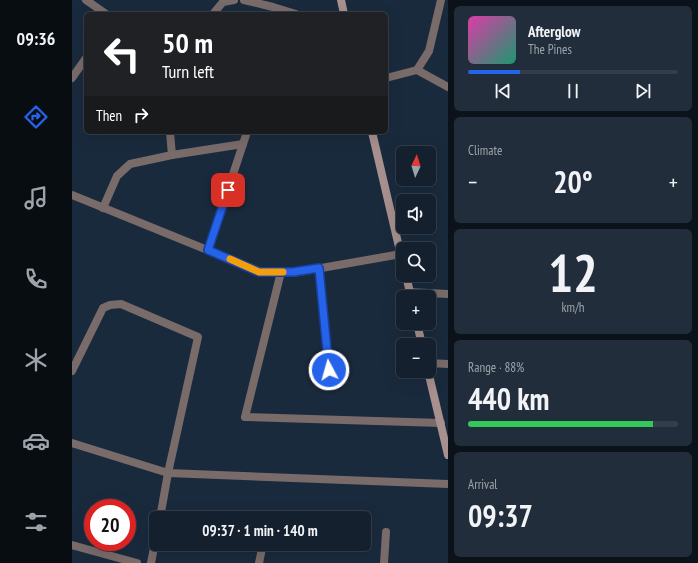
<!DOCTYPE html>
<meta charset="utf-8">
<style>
:root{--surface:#14202e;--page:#212d3a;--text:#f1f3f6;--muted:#9da3aa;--line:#333e4a;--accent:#2563eb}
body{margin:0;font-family:"PT Sans Narrow",sans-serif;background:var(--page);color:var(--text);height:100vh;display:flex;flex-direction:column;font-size:15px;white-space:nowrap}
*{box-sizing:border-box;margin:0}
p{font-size:13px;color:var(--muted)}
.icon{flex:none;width:22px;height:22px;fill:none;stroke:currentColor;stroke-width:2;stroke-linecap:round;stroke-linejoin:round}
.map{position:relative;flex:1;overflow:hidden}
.side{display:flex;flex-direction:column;gap:6px;padding:6px;background:#0b1219;width:250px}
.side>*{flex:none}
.banner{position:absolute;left:12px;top:12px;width:304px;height:122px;border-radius:6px;box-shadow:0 4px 16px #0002,0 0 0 1px var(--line);background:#202124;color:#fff;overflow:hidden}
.needle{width:26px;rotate:4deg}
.fabs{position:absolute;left:324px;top:146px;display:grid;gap:8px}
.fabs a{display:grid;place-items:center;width:40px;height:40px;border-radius:6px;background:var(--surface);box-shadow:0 4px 16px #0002,0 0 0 1px var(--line);font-size:20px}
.speed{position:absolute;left:12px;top:499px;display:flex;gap:8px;font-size:20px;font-weight:700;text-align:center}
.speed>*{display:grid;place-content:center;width:52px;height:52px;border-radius:50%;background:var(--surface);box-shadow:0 4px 16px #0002,0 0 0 1px var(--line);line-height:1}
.speed .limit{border:6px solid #d22;background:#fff;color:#111}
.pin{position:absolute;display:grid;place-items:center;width:34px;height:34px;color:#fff;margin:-17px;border-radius:8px;box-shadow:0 2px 6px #0006}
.me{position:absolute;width:44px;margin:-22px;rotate:354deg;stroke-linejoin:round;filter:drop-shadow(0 0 3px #0008)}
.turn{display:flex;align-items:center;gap:14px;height:84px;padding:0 12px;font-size:18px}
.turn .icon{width:52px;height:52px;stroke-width:2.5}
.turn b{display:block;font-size:28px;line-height:34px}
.then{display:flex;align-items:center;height:38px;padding:0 12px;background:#0003;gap:8px;font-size:15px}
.big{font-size:30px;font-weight:700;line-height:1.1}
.side .widget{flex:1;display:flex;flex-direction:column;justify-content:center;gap:6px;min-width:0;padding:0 14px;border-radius:6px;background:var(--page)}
.side .dial{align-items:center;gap:0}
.dial b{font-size:52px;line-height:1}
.song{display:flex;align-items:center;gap:12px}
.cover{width:48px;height:48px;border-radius:6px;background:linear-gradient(135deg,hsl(320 70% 55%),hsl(160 70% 35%))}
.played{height:4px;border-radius:2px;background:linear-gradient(90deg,var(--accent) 25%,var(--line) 25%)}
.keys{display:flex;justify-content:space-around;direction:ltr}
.heat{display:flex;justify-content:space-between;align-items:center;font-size:22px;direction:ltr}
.charge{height:6px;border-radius:3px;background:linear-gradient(90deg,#34c759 88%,var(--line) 0)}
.trip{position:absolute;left:77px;top:511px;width:222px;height:40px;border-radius:6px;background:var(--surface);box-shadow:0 4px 16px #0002,0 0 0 1px var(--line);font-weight:700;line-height:40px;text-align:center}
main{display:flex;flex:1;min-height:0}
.menu{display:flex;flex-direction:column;width:72px;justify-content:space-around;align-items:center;background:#080d12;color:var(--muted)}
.menu .icon{width:28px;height:28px}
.menu .active{color:var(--accent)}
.menu b{font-size:18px;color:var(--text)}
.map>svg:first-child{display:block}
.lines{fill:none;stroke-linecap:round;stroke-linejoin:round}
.lane{stroke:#796b69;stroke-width:5.5}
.street{stroke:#796b69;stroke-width:8}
.secondary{stroke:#a7908d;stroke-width:8}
.route-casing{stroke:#184099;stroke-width:10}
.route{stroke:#2563eb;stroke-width:7}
.slow{stroke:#f59e0b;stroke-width:7}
</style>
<main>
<nav class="menu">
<b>09:36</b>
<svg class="icon active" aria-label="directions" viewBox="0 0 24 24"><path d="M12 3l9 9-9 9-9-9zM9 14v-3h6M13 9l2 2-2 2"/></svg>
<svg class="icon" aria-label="music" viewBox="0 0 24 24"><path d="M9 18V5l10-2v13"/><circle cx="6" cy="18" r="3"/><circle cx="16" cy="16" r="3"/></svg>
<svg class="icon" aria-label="phone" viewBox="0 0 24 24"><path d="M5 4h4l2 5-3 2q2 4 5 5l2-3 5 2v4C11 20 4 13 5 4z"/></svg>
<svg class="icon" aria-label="climate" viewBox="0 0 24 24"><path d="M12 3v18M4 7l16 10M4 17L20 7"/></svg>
<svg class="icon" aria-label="car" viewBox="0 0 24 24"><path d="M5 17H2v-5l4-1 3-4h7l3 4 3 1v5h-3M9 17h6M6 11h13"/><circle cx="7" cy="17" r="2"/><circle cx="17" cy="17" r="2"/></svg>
<svg class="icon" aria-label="filters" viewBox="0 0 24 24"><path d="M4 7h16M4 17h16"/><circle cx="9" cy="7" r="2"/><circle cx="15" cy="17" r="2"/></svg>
</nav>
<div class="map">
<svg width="376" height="563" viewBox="0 0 376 563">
<rect width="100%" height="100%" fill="#1a2a3d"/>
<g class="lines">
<polyline class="lane" points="247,268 257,370"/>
<g class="street">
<polyline points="14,0 34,14"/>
<polyline points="172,0 201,7 224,14"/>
<polyline points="141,14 151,2 162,0"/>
<polyline points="345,70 357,51 369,0"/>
<polyline points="0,78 14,58"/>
<polyline points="314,78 345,70 376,87"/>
<polyline points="98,132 100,155"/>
<polyline points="0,195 187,271 221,273 329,254"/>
<polyline points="31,208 45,176 58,164 100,155 171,144"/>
<polyline points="136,250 175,132"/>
<polyline points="209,272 173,417 369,423"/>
<polyline points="338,292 376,294"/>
<polyline points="357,363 376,364"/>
<polyline points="0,371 31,308 38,305 49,304 126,337 96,473 88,518"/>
<polyline points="0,443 96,473 376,484"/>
<polyline points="0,545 65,563"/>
<polyline points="79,563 84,537"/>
<polyline points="187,563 191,544"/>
<polyline points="312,563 314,532"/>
</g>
<g class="secondary">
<polyline points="269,0 272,14"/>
<polyline points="300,132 331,264"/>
<polyline points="334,275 339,297"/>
<polyline points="345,323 350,345"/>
<polyline points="356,371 376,455"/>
</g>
</g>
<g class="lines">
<g class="route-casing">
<polyline id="route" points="156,190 136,250 187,272 221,272 247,268 257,370"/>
</g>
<use href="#route" class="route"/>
<polyline class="slow" points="158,259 187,272 211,272"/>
</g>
</svg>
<div class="fabs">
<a><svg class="needle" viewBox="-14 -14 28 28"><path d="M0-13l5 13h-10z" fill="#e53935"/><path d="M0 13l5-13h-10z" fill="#9da3aa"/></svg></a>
<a><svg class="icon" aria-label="sound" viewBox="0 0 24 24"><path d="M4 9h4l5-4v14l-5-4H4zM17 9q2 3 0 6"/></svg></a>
<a><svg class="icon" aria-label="search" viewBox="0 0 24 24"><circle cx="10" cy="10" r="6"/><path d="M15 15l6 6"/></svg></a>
<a>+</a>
<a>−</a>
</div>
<div class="speed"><div class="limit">20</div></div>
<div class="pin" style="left:156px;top:190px;background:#d93025"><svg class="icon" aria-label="arrive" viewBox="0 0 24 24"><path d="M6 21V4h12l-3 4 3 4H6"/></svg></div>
<svg class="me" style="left:257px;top:370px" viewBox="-20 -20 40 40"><circle r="17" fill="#2563eb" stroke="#fff" stroke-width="3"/><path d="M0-11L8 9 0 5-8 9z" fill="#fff"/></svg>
<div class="trip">09:37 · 1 min · 140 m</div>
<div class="banner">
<div class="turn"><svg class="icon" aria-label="left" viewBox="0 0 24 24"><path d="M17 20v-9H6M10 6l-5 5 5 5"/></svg><div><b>50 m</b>Turn left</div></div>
<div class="then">Then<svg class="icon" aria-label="right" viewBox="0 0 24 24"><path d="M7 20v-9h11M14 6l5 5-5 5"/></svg></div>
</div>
</div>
<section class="side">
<div class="widget">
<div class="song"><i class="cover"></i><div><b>Afterglow</b><p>The Pines</p></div></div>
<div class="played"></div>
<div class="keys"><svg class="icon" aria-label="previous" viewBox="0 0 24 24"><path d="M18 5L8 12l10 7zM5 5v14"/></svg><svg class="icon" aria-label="pause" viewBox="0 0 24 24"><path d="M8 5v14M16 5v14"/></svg><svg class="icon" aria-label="next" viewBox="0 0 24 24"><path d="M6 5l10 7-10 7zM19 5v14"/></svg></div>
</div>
<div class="widget"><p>Climate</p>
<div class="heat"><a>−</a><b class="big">20°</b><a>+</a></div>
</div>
<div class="widget dial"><b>12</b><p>km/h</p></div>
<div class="widget"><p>Range · 88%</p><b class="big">440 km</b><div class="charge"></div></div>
<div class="widget"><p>Arrival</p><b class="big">09:37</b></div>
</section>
</main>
